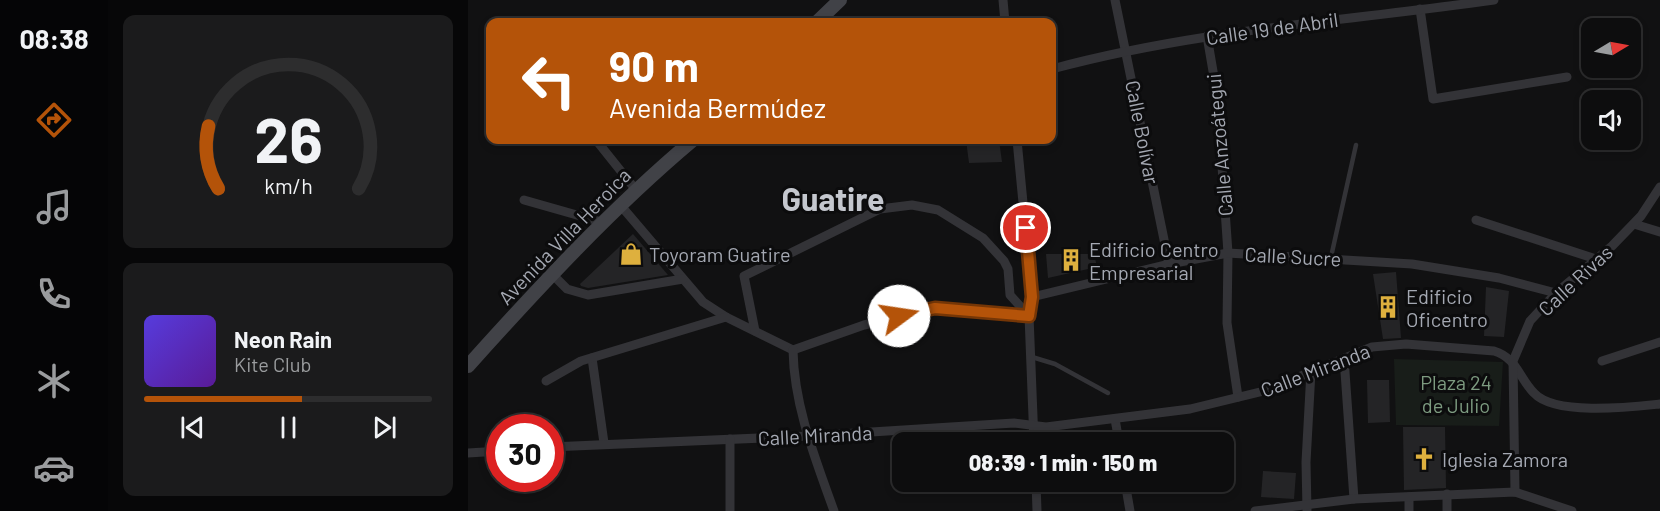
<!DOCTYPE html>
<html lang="es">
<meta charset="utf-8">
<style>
:root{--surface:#0d0d0e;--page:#1b1b1c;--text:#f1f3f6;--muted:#9a9c9e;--line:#2d2d2e;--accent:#b45309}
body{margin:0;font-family:Barlow,sans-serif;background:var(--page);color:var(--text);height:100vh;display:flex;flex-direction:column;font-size:22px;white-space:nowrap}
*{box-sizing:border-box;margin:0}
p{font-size:20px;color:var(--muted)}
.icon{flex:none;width:33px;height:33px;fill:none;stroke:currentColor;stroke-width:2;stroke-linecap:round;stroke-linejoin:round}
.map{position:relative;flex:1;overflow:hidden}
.drawer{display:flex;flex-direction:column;gap:15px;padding:15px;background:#070708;width:360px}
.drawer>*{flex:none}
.hud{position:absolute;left:18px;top:18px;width:570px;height:126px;border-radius:12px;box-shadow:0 3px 9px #0003,0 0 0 2px var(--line);background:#b45309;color:#fff;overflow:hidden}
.needle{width:39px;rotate:80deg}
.fabs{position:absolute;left:1113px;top:18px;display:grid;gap:12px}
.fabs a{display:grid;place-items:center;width:60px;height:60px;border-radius:12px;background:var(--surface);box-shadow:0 3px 9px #0003,0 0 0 2px var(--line);font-size:30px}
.speed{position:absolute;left:18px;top:414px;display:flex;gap:12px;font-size:30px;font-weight:700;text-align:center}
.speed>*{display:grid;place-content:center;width:78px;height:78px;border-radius:50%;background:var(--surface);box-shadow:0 3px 9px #0003,0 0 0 2px var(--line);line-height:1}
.speed .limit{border:9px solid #d22;background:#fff;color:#111}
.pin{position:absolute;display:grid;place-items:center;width:51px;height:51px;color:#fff;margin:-26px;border:3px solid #fff;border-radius:50%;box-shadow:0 2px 6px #0007}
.me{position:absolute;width:66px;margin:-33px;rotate:76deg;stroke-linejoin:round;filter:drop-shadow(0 0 4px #0008)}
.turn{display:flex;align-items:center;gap:21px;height:126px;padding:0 24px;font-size:27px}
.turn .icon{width:78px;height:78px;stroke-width:2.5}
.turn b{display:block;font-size:42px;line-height:51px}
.drawer .widget{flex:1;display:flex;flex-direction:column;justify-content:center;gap:9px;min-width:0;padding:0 21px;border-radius:12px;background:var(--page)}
.drawer .dial{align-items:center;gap:0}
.dial svg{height:156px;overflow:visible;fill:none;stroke:var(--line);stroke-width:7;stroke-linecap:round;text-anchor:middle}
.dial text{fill:var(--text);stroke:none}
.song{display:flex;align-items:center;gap:18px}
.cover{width:72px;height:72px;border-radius:9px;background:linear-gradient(135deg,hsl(250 70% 55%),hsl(270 70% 35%))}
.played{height:6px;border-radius:3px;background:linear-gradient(90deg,var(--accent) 55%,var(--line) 55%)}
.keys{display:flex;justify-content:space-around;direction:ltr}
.trip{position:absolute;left:424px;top:432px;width:342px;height:60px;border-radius:12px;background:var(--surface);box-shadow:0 3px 9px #0003,0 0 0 2px var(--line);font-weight:800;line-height:60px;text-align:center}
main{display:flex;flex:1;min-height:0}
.menu{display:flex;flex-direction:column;width:108px;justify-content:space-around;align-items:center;background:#050506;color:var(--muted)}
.menu .icon{width:42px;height:42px}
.menu .selected{color:var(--accent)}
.menu b{font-size:27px;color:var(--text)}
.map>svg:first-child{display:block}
.green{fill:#181d19}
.building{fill:#242426}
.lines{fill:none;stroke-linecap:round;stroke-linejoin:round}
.lane{stroke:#333337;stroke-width:4.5}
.street{stroke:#333337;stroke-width:9}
.secondary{stroke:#414247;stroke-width:14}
.route-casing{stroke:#753606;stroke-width:15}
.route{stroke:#b45309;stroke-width:10}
.labels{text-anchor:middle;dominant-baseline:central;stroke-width:6;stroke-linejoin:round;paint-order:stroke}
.street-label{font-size:20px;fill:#a4a8b2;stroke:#0c0c0d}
.poi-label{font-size:20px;fill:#a4a8b2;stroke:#0c0c0d;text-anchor:start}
.park-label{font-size:20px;fill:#7d9b80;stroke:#0c0c0d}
.town-label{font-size:32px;font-weight:bold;fill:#c4c7ce;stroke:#0c0c0d}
</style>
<main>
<nav class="menu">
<b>08:38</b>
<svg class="icon selected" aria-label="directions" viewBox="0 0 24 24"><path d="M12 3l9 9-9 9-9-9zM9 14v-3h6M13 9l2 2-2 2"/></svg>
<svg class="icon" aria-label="music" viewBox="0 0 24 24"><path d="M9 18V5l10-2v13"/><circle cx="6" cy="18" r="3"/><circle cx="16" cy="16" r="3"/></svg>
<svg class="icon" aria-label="phone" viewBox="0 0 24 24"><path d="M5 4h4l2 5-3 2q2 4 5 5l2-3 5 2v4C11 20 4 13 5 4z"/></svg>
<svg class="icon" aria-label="climate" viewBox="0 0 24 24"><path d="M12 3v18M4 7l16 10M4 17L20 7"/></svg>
<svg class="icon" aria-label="car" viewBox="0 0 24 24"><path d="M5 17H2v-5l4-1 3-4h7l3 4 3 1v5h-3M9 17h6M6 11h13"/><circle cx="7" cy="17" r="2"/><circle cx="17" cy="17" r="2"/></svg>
</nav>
<section class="drawer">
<div class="widget dial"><svg viewBox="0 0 100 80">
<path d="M14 69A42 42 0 1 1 86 69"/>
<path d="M14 69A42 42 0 0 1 9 37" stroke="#b45309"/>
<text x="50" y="56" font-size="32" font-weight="700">26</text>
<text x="50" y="72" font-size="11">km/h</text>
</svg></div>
<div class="widget">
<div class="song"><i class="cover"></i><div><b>Neon Rain</b><p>Kite Club</p></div></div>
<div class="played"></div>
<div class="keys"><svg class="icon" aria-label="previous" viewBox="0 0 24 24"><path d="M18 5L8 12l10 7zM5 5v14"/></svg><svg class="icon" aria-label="pause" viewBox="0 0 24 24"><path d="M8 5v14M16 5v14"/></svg><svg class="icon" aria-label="next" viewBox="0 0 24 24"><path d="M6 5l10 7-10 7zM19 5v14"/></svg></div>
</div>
</section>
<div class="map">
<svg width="1192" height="511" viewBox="0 0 1192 511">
<rect width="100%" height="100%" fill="#111112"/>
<polygon class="green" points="926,359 1035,362 1031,426 928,425"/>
<g class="building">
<polygon points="498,140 531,140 534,162 501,163"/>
<polygon points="165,234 200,275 120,288 113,286 112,284"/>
<polygon points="578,254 626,254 629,267 580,278"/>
<polygon points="928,272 933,338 915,339 905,274"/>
<polygon points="1018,287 1041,291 1036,337 1016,336"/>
<polygon points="899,380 921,380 922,422 900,423"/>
<polygon points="935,427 977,427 978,488 936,490"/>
<polygon points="795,471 828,473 826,499 793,497"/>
</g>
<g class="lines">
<g class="lane">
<polyline points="863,257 888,145"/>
<polyline points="564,357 587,364 640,393"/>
</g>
<g class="street">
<polyline points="535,0 537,22"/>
<polyline points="647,0 701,264"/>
<polyline points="952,9 965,99 1099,77"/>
<polyline points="739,36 747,83 754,166 760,253 759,323 770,397"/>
<path d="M584 69C728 30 878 21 1026 0"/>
<polyline points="128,140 168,190"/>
<polyline points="549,140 564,297 561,316 566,442"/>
<polyline points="56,200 137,223"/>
<polyline points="154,207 235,302 258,317 325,350"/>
<polyline points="1008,220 1128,259"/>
<polyline points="1166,224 1192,232"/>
<polyline points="84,274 99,289 120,295 215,279"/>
<polyline points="564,297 701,264 760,253 944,264 1031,278 1088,293"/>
<polyline points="287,331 276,276 412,209 444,205 470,210 515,238 536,261 540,269 542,295 561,316"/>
<polyline points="325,350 396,325 467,308 561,316"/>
<path d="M325 350C326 406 347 458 366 511"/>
<polyline points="124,358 136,443"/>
<polyline points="876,358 886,499"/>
<polyline points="1134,361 1192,342"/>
<polyline points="78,381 113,361 258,317"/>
<polyline points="647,419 651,442"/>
<path d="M82 447 340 436 546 423 578 427 722 409 796 391 904 347 938 344 1026 351C1049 358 1051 378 1066 393 1087 416 1163 407 1192 404"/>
<polyline points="0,453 32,451"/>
<polyline points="568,482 569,511"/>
<polyline points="657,482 662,511"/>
<polyline points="1047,492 1045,361 1062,321 1088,293 1144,246 1173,216 1192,187"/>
<polyline points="979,494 979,511"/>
<polyline points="941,497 941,511"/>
<polyline points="839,510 838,462 843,371"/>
<polyline points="262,511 262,439"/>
<polyline points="787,511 886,499 1047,492 1104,511"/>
</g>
<g class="secondary">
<polyline points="349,22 372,0"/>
<path d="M0 366C71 287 144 208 225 140"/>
</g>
</g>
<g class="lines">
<g class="route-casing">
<polyline id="route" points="431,316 467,308 561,316 564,297 558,228"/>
</g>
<use href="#route" class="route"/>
</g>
<defs>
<g id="shop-bare" transform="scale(1.8)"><path d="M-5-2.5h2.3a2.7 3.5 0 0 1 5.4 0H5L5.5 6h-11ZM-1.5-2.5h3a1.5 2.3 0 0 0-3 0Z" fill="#deb03e" stroke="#0c0c0d" stroke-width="2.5" paint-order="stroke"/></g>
<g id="building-bare" transform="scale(1.8)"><path d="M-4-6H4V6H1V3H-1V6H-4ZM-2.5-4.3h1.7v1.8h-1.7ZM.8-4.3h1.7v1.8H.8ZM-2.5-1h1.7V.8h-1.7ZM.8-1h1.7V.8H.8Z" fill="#deb03e" stroke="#0c0c0d" stroke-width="2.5" paint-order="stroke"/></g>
<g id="church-bare" transform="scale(1.8)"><path d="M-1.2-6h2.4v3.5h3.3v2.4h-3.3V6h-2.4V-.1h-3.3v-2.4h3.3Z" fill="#deb03e" stroke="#0c0c0d" stroke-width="2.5" paint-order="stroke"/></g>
</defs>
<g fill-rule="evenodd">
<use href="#shop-bare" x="163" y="254"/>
<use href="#building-bare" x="603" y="260"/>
<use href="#building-bare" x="920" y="307"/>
<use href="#church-bare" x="956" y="459"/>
</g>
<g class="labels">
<g class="street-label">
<text transform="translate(804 28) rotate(-8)">Calle 19 de Abril</text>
<text transform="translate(675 132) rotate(79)">Calle Bolívar</text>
<text transform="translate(751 145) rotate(-95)">Calle Anzoátegui</text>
<text transform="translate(96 236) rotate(-46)">Avenida Villa Heroica</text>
<text transform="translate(825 256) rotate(3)">Calle Sucre</text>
<text transform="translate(1107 280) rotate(-43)">Calle Rivas</text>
<text transform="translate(847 370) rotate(-21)">Calle Miranda</text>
<text transform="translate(347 435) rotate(-3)">Calle Miranda</text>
</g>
<g class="poi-label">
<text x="621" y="249">Edificio Centro<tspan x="621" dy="23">Empresarial</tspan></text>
<text x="181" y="254">Toyoram Guatire</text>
<text x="938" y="296">Edificio<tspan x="938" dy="23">Oficentro</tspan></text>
<text x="974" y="459">Iglesia Zamora</text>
</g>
<g class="park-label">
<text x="988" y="382">Plaza 24<tspan x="988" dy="23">de Julio</tspan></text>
</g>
<g class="town-label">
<text x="365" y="198">Guatire</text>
</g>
</g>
</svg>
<div class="fabs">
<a><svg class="needle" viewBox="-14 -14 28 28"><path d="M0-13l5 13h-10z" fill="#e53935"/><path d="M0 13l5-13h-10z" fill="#9a9c9e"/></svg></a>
<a><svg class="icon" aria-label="sound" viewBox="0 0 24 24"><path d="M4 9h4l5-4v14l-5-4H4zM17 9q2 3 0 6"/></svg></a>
</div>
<div class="speed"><div class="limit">30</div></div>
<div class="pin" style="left:558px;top:228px;background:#d93025"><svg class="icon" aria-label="arrive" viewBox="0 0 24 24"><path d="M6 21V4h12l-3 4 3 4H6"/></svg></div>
<svg class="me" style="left:431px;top:316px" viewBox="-20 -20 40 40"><circle r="19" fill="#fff"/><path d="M0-13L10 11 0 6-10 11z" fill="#b45309"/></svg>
<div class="trip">08:39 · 1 min · 150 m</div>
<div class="hud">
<div class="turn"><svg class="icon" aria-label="left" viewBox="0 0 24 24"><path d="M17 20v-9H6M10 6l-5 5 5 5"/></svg><div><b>90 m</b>Avenida Bermúdez</div></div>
</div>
</div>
</main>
